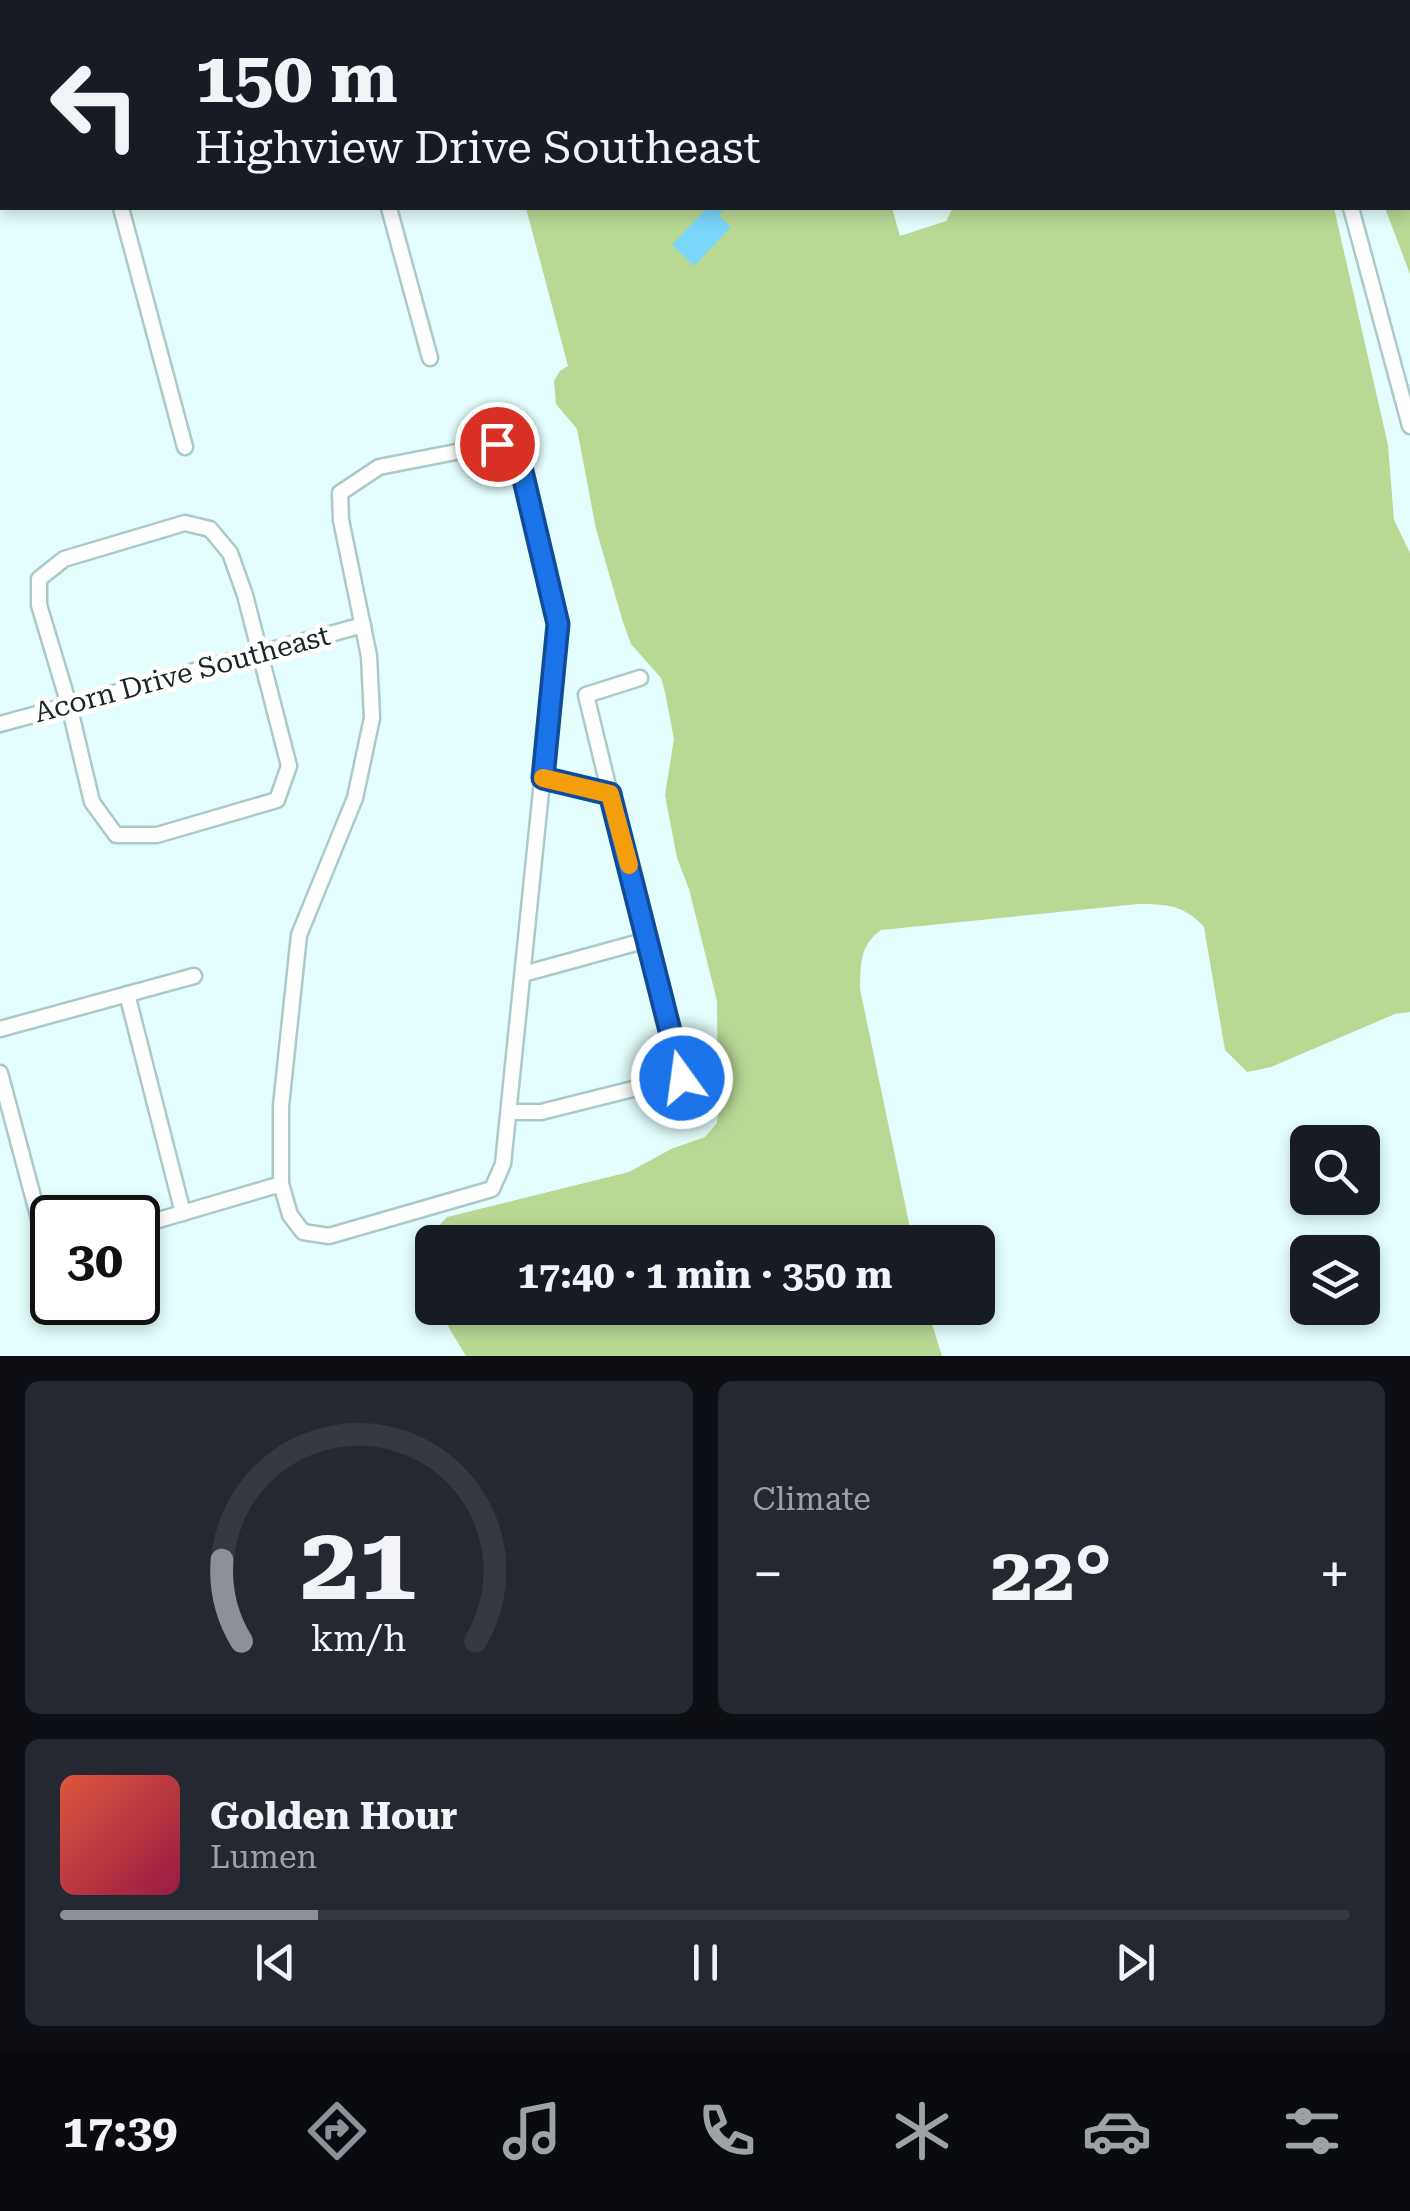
<!DOCTYPE html>
<meta charset="utf-8">
<style>
:root{--surface:#171b24;--page:#242831;--text:#f1f3f6;--muted:#9ea1a6;--line:#363941;--accent:#8c9099}
body{margin:0;font-family:"Roboto Serif",serif;background:var(--page);color:var(--text);height:100vh;display:flex;flex-direction:column;font-size:38px;white-space:nowrap}
*{box-sizing:border-box;margin:0}
p{font-size:32px;color:var(--muted)}
.icon{flex:none;width:55px;height:55px;fill:none;stroke:currentColor;stroke-width:2;stroke-linecap:round;stroke-linejoin:round}
.map{position:relative;height:1356px;overflow:hidden}
.panel{display:flex;flex-direction:column;gap:25px;padding:25px;background:#0d0f14;flex:1}
.panel>*{flex:none}
.hud{position:absolute;left:0px;top:0px;width:1410px;height:210px;box-shadow:0 5px 15px #0003;background:#171b24;color:var(--text);overflow:hidden}
.fabs{position:absolute;left:1290px;top:1125px;display:grid;gap:20px}
.fabs a{display:grid;place-items:center;width:90px;height:90px;border-radius:15px;background:var(--surface);box-shadow:0 5px 15px #0003;font-size:50px}
.speed{position:absolute;left:30px;top:1195px;display:flex;gap:20px;font-size:50px;font-weight:700;text-align:center}
.speed>*{display:grid;place-content:center;width:130px;height:130px;border-radius:50%;background:var(--surface);box-shadow:0 5px 15px #0003;line-height:1}
.speed .limit{border:5px solid #111;border-radius:15px;background:#fff;color:#111}
.pin{position:absolute;display:grid;place-items:center;width:85px;height:85px;color:#fff;margin:-42px;border:5px solid #fff;border-radius:50%;box-shadow:0 2px 10px #0007}
.me{position:absolute;width:110px;margin:-55px;rotate:346deg;stroke-linejoin:round;filter:drop-shadow(0 0 8px #0008)}
.turn{display:flex;align-items:center;gap:35px;height:210px;padding:0 30px;font-size:45px}
.turn .icon{width:130px;height:130px;stroke-width:2.5}
.turn b{display:block;font-size:70px;line-height:85px}
.big{font-size:75px;font-weight:700;line-height:1.1}
.panel .card{flex:1;display:flex;flex-direction:column;justify-content:center;gap:15px;min-width:0;padding:0 35px;border-radius:15px;background:var(--page)}
.panel .dial{align-items:center;gap:0}
.dial svg{height:260px;overflow:visible;fill:none;stroke:var(--line);stroke-width:7;stroke-linecap:round;text-anchor:middle}
.dial text{fill:var(--text);stroke:none}
.song{display:flex;align-items:center;gap:30px}
.cover{width:120px;height:120px;border-radius:15px;background:linear-gradient(135deg,hsl(10 70% 55%),hsl(340 70% 35%))}
.played{height:10px;border-radius:5px;background:linear-gradient(90deg,var(--accent) 20%,var(--line) 20%)}
.keys{display:flex;justify-content:space-around;direction:ltr}
.heat{display:flex;justify-content:space-between;align-items:center;font-size:55px;direction:ltr}
.panel .tiles{flex:1;display:grid;gap:25px;grid-template-columns:1fr 1fr}
.card:last-child{grid-column:span 2}
.trip{position:absolute;left:415px;top:1225px;width:580px;height:100px;border-radius:15px;background:var(--surface);box-shadow:0 5px 15px #0003;font-weight:700;line-height:100px;text-align:center}
.menu{display:flex;height:160px;justify-content:space-around;align-items:center;background:#090b0e;color:var(--muted)}
.menu .icon{width:70px;height:70px}
.menu .on{color:var(--accent)}
.menu b{font-size:45px;color:var(--text)}
.map>svg:first-child{display:block}
.green{fill:#b8d894}
.building{fill:#7ad6fa}
.lines{fill:none;stroke-linecap:round;stroke-linejoin:round}
.minor-casing{stroke:#aacac9;stroke-width:19}
.major-casing{stroke:#dadcdc;stroke-width:22}
.path{stroke:#778a89;stroke-width:2.5;stroke-dasharray:5 5;stroke-linecap:butt}
.minor{stroke:#fff;stroke-width:14}
.major{stroke:#87c8ac;stroke-width:18}
.route-casing{stroke:#114b97;stroke-width:25}
.route{stroke:#1a73e8;stroke-width:18}
.slow{stroke:#f59e0b;stroke-width:18}
.labels{text-anchor:middle;dominant-baseline:central;stroke-width:10;stroke-linejoin:round;paint-order:stroke}
.street-label{font-size:28px;fill:#192626;stroke:#fff}
</style>
<div class="map">
<svg width="1410" height="1356" viewBox="0 0 1410 1356">
<rect width="100%" height="100%" fill="#e3fefc"/>
<g class="green">
<polygon points="470,0 830,0 471,2"/>
<polygon points="977,0 1273,0 1274,2 975,2"/>
<polygon points="1334,0 1410,0 1410,274 1385,208 1408,208 1408,2"/>
<path d="M526 208H892L900 236 946 221 953 208H1334L1388 445 1394 520 1410 553V1012L1395 1014 1271 1067 1247 1072 1225 1050 1204 927C1185 905 1166 904 1138 904L881 930C859 946 861 964 860 989L913 1242H432V1271C423 1249 431 1233 447 1217L629 1172 671 1149 705 1137 717 1123 718 1111 717 1001 689 889 677 858 665 795 674 739 665 692 661 678 631 644 623 622 596 529 577 429 556 404 554 381 560 371 568 366Z"/>
<polygon points="443,1308 927,1308 942,1356 466,1356 449,1328"/>
</g>
<polygon class="building" points="707,208 726,208 718,215 731,227 694,266 672,245"/>
<g class="lines">
<g class="minor-casing">
<g id="minor">
<polyline points="333,0 333,2"/>
<polyline points="1295,0 1296,2"/>
<polyline points="121,208 185,447"/>
<polyline points="389,208 430,358"/>
<polyline points="1351,208 1410,426"/>
<polygon points="497,444 521,467 558,624 503,1164 492,1189 329,1236 303,1232 290,1215 281,1184 281,1106 299,935 355,798 372,718 369,656 341,520 340,493 379,467"/>
<polygon points="185,523 210,529 230,553 245,595 289,766 277,800 157,835 116,835 92,802 69,705 39,605 39,579 64,559"/>
<polyline points="0,724 363,625"/>
<polyline points="610,794 586,695 640,678"/>
<polyline points="523,974 647,940"/>
<polyline points="127,994 183,1213"/>
<polyline points="0,1029 194,976"/>
<polyline points="0,1073 44,1238 52,1240"/>
<polyline points="509,1112 541,1112 681,1077 610,794 543,778"/>
<polyline points="138,1226 281,1184"/>
</g>
</g>
<g class="major-casing">
<g id="major">
<polyline points="105,2 107,0"/>
<polyline points="0,144 2,140"/>
</g>
</g>
<g class="path">
<polyline points="2,0 2,3"/>
<polyline points="61,2 63,0"/>
<polyline points="149,2 151,0"/>
<polyline points="0,84 2,81"/>
<polyline points="0,202 2,198"/>
</g>
<use href="#minor" class="minor"/>
<use href="#major" class="major"/>
</g>
<g class="lines">
<g class="route-casing">
<polyline id="route" points="497,444 521,467 558,624 543,778 610,794 682,1078"/>
</g>
<use href="#route" class="route"/>
<polyline class="slow" points="543,778 610,794 629,865"/>
</g>
<g class="labels">
<g class="street-label">
<text transform="translate(182 674) rotate(-15)">Acorn Drive Southeast</text>
</g>
</g>
</svg>
<div class="fabs">
<a><svg class="icon" aria-label="search" viewBox="0 0 24 24"><circle cx="10" cy="10" r="6"/><path d="M15 15l6 6"/></svg></a>
<a><svg class="icon" aria-label="layers" viewBox="0 0 24 24"><path d="M12 4l9 5-9 5-9-5zM3 14l9 5 9-5"/></svg></a>
</div>
<div class="speed"><div class="limit">30</div></div>
<div class="pin" style="left:497px;top:444px;background:#d93025"><svg class="icon" aria-label="arrive" viewBox="0 0 24 24"><path d="M6 21V4h12l-3 4 3 4H6"/></svg></div>
<svg class="me" style="left:682px;top:1078px" viewBox="-20 -20 40 40"><circle r="17" fill="#1a73e8" stroke="#fff" stroke-width="3"/><path d="M0-11L8 9 0 5-8 9z" fill="#fff"/></svg>
<div class="trip">17:40 · 1 min · 350 m</div>
<div class="hud">
<div class="turn"><svg class="icon" aria-label="left" viewBox="0 0 24 24"><path d="M17 20v-9H6M10 6l-5 5 5 5"/></svg><div><b>150 m</b>Highview Drive Southeast</div></div>
</div>
</div>
<section class="panel">
<div class="tiles">
<div class="card dial"><svg viewBox="0 0 100 80">
<path d="M14 69A42 42 0 1 1 86 69"/>
<path d="M14 69A42 42 0 0 1 8 44" stroke="#8c9099"/>
<text x="50" y="56" font-size="32" font-weight="700">21</text>
<text x="50" y="72" font-size="11">km/h</text>
</svg></div>
<div class="card"><p>Climate</p>
<div class="heat"><a>−</a><b class="big">22°</b><a>+</a></div>
</div>
<div class="card">
<div class="song"><i class="cover"></i><div><b>Golden Hour</b><p>Lumen</p></div></div>
<div class="played"></div>
<div class="keys"><svg class="icon" aria-label="previous" viewBox="0 0 24 24"><path d="M18 5L8 12l10 7zM5 5v14"/></svg><svg class="icon" aria-label="pause" viewBox="0 0 24 24"><path d="M8 5v14M16 5v14"/></svg><svg class="icon" aria-label="next" viewBox="0 0 24 24"><path d="M6 5l10 7-10 7zM19 5v14"/></svg></div>
</div>
</div>
</section>
<nav class="menu">
<b>17:39</b>
<svg class="icon on" aria-label="directions" viewBox="0 0 24 24"><path d="M12 3l9 9-9 9-9-9zM9 14v-3h6M13 9l2 2-2 2"/></svg>
<svg class="icon" aria-label="music" viewBox="0 0 24 24"><path d="M9 18V5l10-2v13"/><circle cx="6" cy="18" r="3"/><circle cx="16" cy="16" r="3"/></svg>
<svg class="icon" aria-label="phone" viewBox="0 0 24 24"><path d="M5 4h4l2 5-3 2q2 4 5 5l2-3 5 2v4C11 20 4 13 5 4z"/></svg>
<svg class="icon" aria-label="climate" viewBox="0 0 24 24"><path d="M12 3v18M4 7l16 10M4 17L20 7"/></svg>
<svg class="icon" aria-label="car" viewBox="0 0 24 24"><path d="M5 17H2v-5l4-1 3-4h7l3 4 3 1v5h-3M9 17h6M6 11h13"/><circle cx="7" cy="17" r="2"/><circle cx="17" cy="17" r="2"/></svg>
<svg class="icon" aria-label="filters" viewBox="0 0 24 24"><path d="M4 7h16M4 17h16"/><circle cx="9" cy="7" r="2"/><circle cx="15" cy="17" r="2"/></svg>
</nav>
